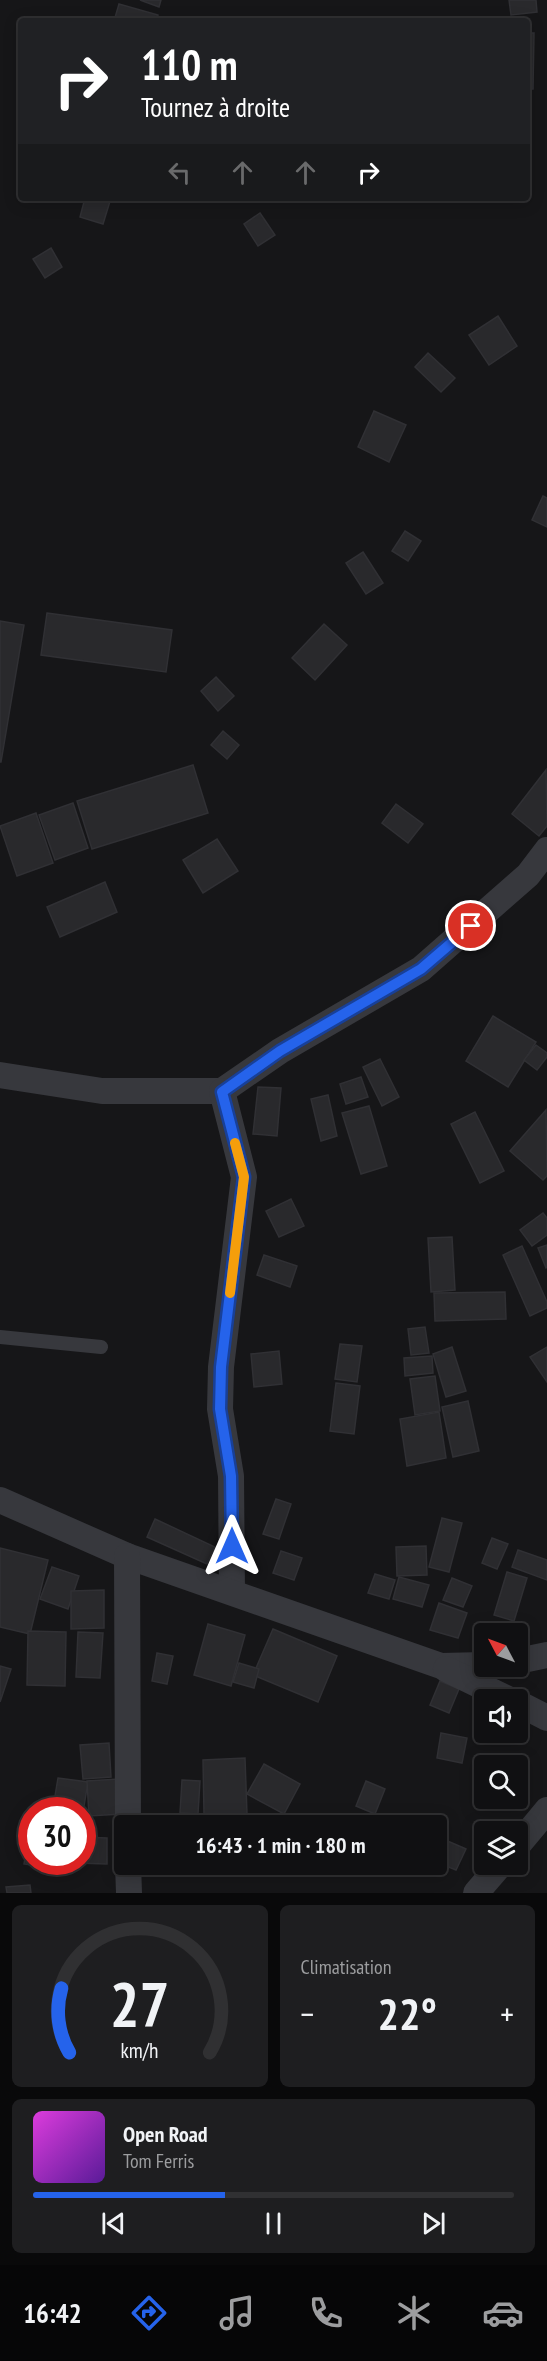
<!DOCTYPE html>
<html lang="fr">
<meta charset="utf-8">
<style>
:root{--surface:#101012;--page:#1e1e20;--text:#f1f3f6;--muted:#9c9d9f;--line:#303032;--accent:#2563eb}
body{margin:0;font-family:"PT Sans Narrow",sans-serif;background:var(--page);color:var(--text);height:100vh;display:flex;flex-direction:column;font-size:22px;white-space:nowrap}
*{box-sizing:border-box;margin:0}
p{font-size:20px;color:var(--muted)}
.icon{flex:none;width:33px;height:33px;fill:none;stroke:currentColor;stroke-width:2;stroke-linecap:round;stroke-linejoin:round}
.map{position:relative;height:1893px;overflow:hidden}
.details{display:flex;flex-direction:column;gap:12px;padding:12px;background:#09090a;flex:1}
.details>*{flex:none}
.guide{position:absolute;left:18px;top:18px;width:512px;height:183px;border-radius:6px;box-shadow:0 3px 15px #0003,0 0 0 2px var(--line);background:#202124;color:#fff;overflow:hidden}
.needle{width:39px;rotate:311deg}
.tools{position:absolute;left:474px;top:1623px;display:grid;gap:12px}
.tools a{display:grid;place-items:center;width:54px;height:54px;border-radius:6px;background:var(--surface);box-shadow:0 3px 15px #0003,0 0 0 2px var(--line);font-size:30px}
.speed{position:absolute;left:18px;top:1797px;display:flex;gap:12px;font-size:30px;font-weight:700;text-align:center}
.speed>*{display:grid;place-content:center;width:78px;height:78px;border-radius:50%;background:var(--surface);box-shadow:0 3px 15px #0003,0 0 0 2px var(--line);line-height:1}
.speed .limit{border:9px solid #d22;background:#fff;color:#111}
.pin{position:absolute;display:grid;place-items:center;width:51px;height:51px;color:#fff;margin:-26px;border:3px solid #fff;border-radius:50%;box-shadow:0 2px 6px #0007}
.me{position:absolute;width:66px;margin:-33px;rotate:0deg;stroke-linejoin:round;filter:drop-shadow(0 0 4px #0008)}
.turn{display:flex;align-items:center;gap:21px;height:126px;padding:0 24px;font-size:27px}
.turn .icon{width:78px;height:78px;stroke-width:2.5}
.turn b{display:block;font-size:42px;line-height:51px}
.lanes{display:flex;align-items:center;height:57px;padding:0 24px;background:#0003;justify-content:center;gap:30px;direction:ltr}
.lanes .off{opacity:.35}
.big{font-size:45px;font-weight:700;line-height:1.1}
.details .widget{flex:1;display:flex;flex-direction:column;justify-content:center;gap:9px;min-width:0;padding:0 21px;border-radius:9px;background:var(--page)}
.details .dial{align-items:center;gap:0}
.dial svg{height:156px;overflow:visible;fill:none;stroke:var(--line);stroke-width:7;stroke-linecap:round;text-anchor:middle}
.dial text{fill:var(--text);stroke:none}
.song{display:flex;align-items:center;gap:18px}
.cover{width:72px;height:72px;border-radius:9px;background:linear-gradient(135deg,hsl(300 70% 55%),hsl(270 70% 35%))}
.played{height:6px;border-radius:3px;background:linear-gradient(90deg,var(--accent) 40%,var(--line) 40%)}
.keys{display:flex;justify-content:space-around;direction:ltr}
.heat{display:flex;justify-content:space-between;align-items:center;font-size:33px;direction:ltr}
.details .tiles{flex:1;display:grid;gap:12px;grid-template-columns:1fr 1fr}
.widget:last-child{grid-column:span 2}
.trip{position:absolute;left:114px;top:1815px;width:333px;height:60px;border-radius:6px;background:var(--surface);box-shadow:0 3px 15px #0003,0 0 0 2px var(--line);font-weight:700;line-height:60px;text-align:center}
.dock{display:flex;height:96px;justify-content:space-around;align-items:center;background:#060607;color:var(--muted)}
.dock .icon{width:42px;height:42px}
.dock .current{color:var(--accent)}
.dock b{font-size:27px;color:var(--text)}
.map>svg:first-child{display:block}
.building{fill:#29292c;stroke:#303034;stroke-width:1.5}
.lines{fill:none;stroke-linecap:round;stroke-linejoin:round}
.lane{stroke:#37383d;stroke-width:14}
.street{stroke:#37383d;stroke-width:26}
.route-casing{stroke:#184099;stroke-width:15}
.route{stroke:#2563eb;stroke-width:10}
.slow{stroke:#f59e0b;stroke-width:10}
</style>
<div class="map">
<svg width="547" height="1893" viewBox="0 0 547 1893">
<rect width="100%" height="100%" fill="#161618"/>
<g class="building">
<polygon points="140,0 161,0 159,7"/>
<polygon points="509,0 536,0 537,12 511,15"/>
<polygon points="119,4 158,15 157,21 114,21"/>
<polygon points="526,33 534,33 533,89 526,89"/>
<polygon points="85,198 111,198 103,224 80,217"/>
<polygon points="260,213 275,235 258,246 244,224"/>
<polygon points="51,248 62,267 45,278 33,259"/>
<polygon points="498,316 517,346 489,365 469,335"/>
<polygon points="428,353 455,378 441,392 415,367"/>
<polygon points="374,411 406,425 389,462 358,447"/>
<polygon points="543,496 547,498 547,527 532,520"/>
<polygon points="405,531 421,541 408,561 392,551"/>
<polygon points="363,552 383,583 366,594 346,563"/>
<polygon points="47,613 172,630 166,672 41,655"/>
<polygon points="0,621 24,625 1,762 0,762"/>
<polygon points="324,624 347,645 315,680 292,658"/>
<polygon points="216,677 234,696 218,711 201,691"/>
<polygon points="223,731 239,745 227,759 211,745"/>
<polygon points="193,765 208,813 92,849 77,801"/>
<polygon points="546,770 547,826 539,836 512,814"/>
<polygon points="73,803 88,848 55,860 39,815"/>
<polygon points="396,804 423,824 408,843 382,823"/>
<polygon points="36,813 53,863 17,876 0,826"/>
<polygon points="217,839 238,871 203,893 183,860"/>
<polygon points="105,882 117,912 60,937 47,907"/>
<polygon points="493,1016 536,1042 508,1087 466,1061"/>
<polygon points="536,1045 547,1053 547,1057 537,1070 524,1060"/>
<polygon points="380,1059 399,1097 382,1106 363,1067"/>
<polygon points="361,1077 368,1097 346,1104 340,1084"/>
<polygon points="258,1087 281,1088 277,1136 253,1134"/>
<polygon points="328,1095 337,1136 321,1141 311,1099"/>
<polygon points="369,1106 387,1166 361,1174 342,1113"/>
<polygon points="546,1110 547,1176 543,1180 510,1151"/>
<polygon points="475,1112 504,1171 480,1183 451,1124"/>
<polygon points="291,1199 304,1226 279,1237 266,1211"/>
<polygon points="543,1213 547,1218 547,1235 532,1246 520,1230"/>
<polygon points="452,1237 455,1290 431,1292 428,1238"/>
<polygon points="547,1245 547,1267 546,1268 538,1248"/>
<polygon points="522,1246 547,1302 547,1308 530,1316 503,1255"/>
<polygon points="264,1255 297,1266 290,1287 257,1275"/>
<polygon points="505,1292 506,1319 435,1321 434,1293"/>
<polygon points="425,1327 429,1353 411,1355 408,1329"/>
<polygon points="340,1344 362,1346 357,1382 335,1379"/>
<polygon points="452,1347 466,1391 446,1397 433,1354"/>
<polygon points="547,1347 547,1382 530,1357"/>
<polygon points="279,1351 282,1384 254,1387 251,1354"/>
<polygon points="432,1356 433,1373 405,1376 404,1358"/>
<polygon points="435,1376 440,1411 415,1415 410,1379"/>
<polygon points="336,1383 360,1386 354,1434 330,1431"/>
<polygon points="468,1401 479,1451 453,1457 442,1407"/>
<polygon points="439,1412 446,1458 407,1466 400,1419"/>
<polygon points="276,1499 291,1504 279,1539 263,1534"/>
<polygon points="442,1518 462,1523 449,1572 429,1567"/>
<polygon points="155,1519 215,1547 207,1564 147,1537"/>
<polygon points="492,1538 508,1544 497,1569 482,1563"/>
<polygon points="426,1546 427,1575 397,1576 396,1547"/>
<polygon points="0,1548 48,1560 30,1634 0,1627"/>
<polygon points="518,1550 547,1560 547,1580 512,1567"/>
<polygon points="281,1551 302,1558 294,1580 273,1573"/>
<polygon points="52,1567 79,1576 68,1609 40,1599"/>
<polygon points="507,1572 527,1578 514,1621 494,1615"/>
<polygon points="375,1574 395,1580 389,1599 368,1593"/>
<polygon points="399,1577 429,1585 422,1607 393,1599"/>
<polygon points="452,1578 472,1586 463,1607 443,1600"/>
<polygon points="104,1590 104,1628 71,1629 71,1591"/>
<polygon points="439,1603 467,1613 458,1638 430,1630"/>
<polygon points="208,1624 245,1635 231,1686 194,1675"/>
<polygon points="273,1629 337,1656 318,1702 253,1675"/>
<polygon points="28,1631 66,1632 65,1686 27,1685"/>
<polygon points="78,1632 103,1633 100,1678 76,1677"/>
<polygon points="157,1653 173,1656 167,1684 152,1681"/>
<polygon points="239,1663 259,1669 254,1688 233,1682"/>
<polygon points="0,1666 11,1669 0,1702"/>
<polygon points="440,1681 459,1689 449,1713 430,1705"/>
<polygon points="441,1733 467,1738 462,1763 437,1758"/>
<polygon points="109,1743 111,1777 83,1779 80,1745"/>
<polygon points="245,1758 247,1814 204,1815 203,1760"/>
<polygon points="264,1764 300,1784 284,1814 247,1794"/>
<polygon points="58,1778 88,1782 83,1812 82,1810 53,1808"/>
<polygon points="119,1779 121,1814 89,1816 87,1781"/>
<polygon points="182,1780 200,1781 198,1814 180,1813"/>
<polygon points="366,1781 385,1789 375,1814 356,1806"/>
<polygon points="29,1835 32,1836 32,1862 56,1862 55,1869 24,1864"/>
<polygon points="436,1836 466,1849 456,1870 436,1862"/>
<polygon points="82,1837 107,1838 107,1864 76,1863 76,1862 82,1862"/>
<polygon points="30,1885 31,1893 7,1893 6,1887"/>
</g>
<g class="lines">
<polyline class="lane" points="0,1337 101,1347"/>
<g class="street">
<polyline points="0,1075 102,1091 222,1091 280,1051 421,969 528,875 547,850"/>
<polyline points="222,1091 244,1177 221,1367 220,1409 231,1476 232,1592"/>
<polyline points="0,1500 127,1556 441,1666 484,1665"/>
<polyline points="127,1556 128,1826"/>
<polyline points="518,1661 547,1655"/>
<polyline points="446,1669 510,1700"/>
<polyline points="518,1703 547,1718"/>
<polyline points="518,1845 547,1810"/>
<polyline points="128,1864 129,1893"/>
<polyline points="476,1893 501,1864"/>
</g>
</g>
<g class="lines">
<g class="route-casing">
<polyline id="route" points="232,1546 231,1476 220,1409 221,1367 244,1177 222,1092 280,1051 421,969 471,926"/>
</g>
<use href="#route" class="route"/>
<polyline class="slow" points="230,1293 244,1177 235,1143"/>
</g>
</svg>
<div class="tools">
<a><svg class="needle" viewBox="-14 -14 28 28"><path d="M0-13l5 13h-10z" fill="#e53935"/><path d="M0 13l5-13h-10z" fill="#9c9d9f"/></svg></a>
<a><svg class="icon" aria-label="sound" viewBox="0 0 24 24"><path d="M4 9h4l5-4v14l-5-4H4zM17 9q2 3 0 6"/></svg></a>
<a><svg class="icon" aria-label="search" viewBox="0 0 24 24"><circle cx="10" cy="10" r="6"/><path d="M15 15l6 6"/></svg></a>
<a><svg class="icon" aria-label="layers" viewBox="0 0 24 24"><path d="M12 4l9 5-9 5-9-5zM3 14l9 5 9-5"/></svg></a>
</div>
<div class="speed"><div class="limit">30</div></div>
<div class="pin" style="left:471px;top:926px;background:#d93025"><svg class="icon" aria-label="arrive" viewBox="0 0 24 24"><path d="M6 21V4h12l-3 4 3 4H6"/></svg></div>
<svg class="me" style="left:232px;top:1546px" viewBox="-20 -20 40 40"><path d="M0-17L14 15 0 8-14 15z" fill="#2563eb" stroke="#fff" stroke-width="4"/></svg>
<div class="trip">16:43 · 1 min · 180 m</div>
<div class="guide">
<div class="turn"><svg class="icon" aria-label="right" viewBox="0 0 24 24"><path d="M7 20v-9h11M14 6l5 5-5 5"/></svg><div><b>110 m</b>Tournez à droite</div></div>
<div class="lanes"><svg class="icon off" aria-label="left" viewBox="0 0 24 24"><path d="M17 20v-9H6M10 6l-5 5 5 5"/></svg><svg class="icon off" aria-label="ahead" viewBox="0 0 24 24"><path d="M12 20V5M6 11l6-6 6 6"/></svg><svg class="icon off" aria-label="ahead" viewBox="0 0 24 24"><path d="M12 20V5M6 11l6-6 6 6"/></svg><svg class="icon" aria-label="right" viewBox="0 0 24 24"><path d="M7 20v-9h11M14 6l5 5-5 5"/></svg></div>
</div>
</div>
<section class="details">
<div class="tiles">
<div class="widget dial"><svg viewBox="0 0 100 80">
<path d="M14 69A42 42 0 1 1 86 69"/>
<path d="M14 69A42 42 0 0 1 10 36" stroke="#2563eb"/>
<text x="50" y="56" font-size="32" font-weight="700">27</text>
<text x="50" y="72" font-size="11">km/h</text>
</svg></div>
<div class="widget"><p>Climatisation</p>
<div class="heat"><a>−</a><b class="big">22°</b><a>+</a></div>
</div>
<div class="widget">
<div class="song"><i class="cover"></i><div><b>Open Road</b><p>Tom Ferris</p></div></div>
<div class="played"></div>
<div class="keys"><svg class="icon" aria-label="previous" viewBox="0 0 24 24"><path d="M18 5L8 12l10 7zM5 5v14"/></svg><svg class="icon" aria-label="pause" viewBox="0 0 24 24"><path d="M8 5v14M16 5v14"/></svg><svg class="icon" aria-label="next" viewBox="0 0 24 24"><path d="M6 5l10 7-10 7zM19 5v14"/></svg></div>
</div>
</div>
</section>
<nav class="dock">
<b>16:42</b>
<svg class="icon current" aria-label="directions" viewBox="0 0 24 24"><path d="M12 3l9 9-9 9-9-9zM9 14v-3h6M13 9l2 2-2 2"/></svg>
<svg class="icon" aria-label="music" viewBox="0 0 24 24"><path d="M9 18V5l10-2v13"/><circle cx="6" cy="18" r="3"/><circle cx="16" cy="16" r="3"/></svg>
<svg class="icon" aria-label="phone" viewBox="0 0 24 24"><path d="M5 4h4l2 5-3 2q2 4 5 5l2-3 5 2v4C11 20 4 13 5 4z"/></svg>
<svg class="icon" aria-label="climate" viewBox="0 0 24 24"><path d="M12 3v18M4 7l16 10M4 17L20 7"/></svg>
<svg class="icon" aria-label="car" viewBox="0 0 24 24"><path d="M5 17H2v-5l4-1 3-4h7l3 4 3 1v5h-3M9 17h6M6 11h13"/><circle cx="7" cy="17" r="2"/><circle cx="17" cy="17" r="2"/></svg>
</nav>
